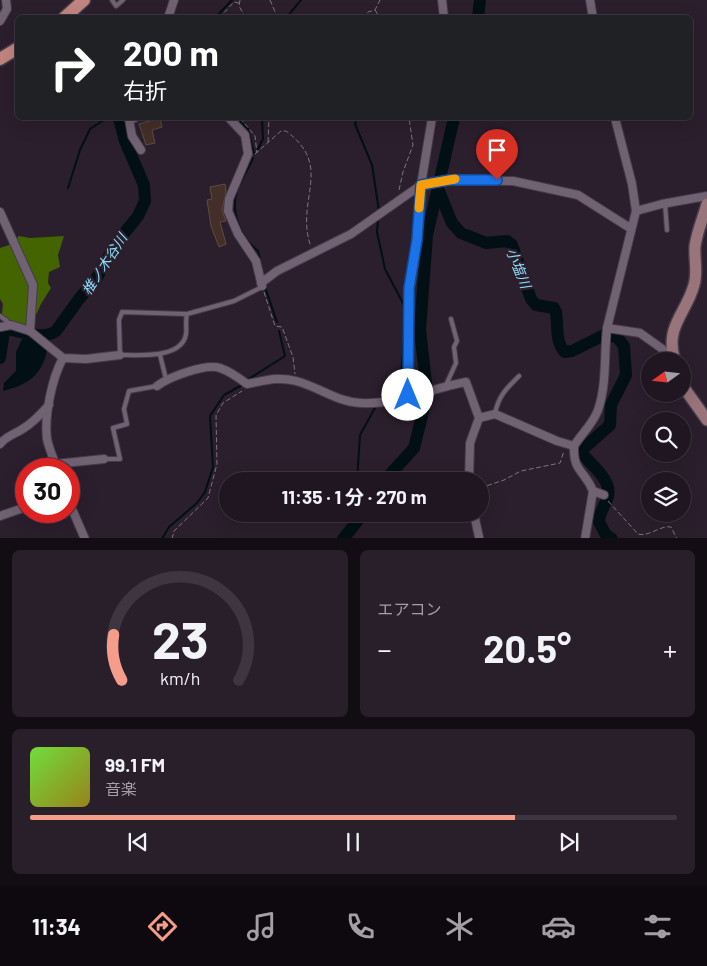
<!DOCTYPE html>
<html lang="ja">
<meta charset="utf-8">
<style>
:root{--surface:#201622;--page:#281f2a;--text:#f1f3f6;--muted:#a29fa5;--line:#3d3540;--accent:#f49d8b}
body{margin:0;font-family:Barlow,"Noto Sans JP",sans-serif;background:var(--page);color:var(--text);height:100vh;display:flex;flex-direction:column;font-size:19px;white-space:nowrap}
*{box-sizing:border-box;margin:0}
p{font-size:16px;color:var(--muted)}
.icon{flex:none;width:28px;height:28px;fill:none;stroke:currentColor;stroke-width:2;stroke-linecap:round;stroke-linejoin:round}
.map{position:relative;height:538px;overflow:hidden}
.details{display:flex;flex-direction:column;gap:12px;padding:12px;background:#120c13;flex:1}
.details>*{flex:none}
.top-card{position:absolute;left:15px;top:15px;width:678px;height:105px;border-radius:8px;box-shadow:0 5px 20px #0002,0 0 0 1px var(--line);background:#202124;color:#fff;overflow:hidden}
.needle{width:32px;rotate:255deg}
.controls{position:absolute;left:641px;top:352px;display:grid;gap:10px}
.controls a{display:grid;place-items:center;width:50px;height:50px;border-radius:50%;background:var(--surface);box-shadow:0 5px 20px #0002,0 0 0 1px var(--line);font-size:25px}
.speed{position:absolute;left:15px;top:458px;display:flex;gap:10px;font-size:25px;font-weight:700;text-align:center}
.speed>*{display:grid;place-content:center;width:65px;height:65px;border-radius:50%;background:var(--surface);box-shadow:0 5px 20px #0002,0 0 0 1px var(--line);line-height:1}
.speed .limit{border:8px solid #d22;background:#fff;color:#111}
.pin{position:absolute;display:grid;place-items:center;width:42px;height:42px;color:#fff;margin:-51px -21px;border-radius:50% 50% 50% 0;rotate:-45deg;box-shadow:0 0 5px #0007}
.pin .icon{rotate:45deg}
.me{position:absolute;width:55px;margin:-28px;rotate:0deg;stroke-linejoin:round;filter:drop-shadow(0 0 4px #0008)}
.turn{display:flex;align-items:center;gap:18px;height:105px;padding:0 25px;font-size:22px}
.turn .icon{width:65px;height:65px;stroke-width:2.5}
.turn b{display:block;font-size:35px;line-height:42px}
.big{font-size:38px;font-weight:700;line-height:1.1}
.details .card{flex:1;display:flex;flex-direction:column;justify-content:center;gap:8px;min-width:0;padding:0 18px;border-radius:8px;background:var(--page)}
.details .dial{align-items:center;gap:0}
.dial svg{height:130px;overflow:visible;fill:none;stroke:var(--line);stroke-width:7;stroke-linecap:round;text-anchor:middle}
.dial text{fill:var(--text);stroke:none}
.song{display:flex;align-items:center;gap:15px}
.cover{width:60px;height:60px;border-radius:8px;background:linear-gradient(135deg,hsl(100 70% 55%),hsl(50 70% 35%))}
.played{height:5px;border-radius:2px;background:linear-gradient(90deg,var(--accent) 75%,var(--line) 75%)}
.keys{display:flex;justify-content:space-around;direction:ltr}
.heat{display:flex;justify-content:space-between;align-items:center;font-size:28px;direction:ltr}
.details .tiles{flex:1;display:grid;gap:12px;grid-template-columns:1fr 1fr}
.card:last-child{grid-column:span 2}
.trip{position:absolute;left:219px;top:472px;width:270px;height:50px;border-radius:25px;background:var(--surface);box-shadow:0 5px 20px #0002,0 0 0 1px var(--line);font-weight:700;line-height:50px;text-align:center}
.menu{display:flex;height:80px;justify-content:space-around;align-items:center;background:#0d090e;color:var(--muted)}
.menu .icon{width:35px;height:35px}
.menu .on{color:var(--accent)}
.menu b{font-size:22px;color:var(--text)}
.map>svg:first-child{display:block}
.forest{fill:#436401}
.water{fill:#020f14}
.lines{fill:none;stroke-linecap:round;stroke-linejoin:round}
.stream{stroke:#020f14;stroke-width:2}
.river{stroke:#020f14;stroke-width:12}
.building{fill:#432f27;stroke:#604b43}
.lane-casing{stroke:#463b48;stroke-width:6}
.street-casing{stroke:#463b48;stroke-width:10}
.secondary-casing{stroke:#463b48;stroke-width:14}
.primary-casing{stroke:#463b48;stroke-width:15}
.path{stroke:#807481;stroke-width:1;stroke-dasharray:5 2.5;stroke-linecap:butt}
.lane{stroke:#716273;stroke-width:4}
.street{stroke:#716273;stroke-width:8}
.secondary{stroke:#99747a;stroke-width:11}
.primary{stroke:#c18581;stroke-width:12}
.route-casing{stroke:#114b97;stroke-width:12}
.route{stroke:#1a73e8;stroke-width:9}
.slow{stroke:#f59e0b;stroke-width:9}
.labels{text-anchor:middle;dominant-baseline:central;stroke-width:5;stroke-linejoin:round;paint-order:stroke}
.water-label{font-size:14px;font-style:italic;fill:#8bdffb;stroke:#2b1e2d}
</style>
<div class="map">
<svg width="707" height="539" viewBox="0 0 707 539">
<rect width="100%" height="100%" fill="#2b1e2d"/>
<polygon class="forest" points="19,236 30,238 64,236 58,255 60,267 49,272 48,283 51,288 41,304 30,328 12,322 2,314 3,304 0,299 0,248 12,244"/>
<path class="water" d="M22 339 34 340 47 350C42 376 27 385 3 391L4 383 16 371V352Z"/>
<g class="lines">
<g class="stream">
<polyline points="215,18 232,0"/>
<polyline points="286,18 301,0"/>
<polyline points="236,118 248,129 254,153"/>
<polyline points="357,118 355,124 372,165 379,211"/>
<polyline points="258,149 263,139 262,118"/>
<path d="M253 158C248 169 241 180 237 191 230 212 241 238 258 251L262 270"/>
<polyline points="68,188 80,150 90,129 107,118"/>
<polyline points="378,220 377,232 385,269 405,307"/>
<polyline points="265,287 277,322"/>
<polyline points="247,380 285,356 279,331"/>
<polyline points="403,394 401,377 405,327"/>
<polyline points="357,481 360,435 376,406 396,406 396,402"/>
<polyline points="162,539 169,527 197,503 205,492 213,467 210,416 224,395 244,384"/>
</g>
<g class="river">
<polyline points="478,18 480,0"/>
<path d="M439 191 452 223 461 233 486 243 507 241 512 245 531 299 536 305 554 308 556 312C558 324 555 343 565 352L572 351 604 335 617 337 624 346 626 375 611 405 610 425 583 449 582 453C591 465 612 480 608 496 606 505 599 512 599 522L606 535 612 539"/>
<path d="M0 358 4 331 9 329C22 332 44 340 56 331L79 299 96 279 117 242 138 216 145 201 144 185 125 141 119 118"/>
<polyline points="384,481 414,448 423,412 426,383 420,330 427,235 454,118"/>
<polyline points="343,539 363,514"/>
</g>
</g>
<g class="building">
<polygon points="160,118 162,127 152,130 155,143 146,145 139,124"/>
<polygon points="225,184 226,192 222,211 226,221 220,222 226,244 219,247 211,226 207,200 212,199 210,187"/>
</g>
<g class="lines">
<g class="lane-casing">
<g id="lane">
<polyline points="112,0 116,6 123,0"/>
<polyline points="665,203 667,230"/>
<path d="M187 314 122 312 119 320 120 355C139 355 182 359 186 334 187 327 185 321 187 314L234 301 262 287"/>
<polyline points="0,316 7,321 8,325"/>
<polyline points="160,355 166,379"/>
<polyline points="446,385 456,363 454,347 457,341 451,319"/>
<path d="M495 414C498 396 507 388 519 376"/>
<polyline points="104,459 120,459 113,428 127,424 124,409 129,391 157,386"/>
</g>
</g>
<g class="street-casing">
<g id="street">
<polyline points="442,0 444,18"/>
<polyline points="590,0 593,18"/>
<polyline points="168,18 174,0"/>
<polyline points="0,21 7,9 6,0"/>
<polyline points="135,118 129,119 132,136 141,150"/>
<polyline points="229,118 245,135 248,154 229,199 228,211 238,234 256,261 262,286"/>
<polyline points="615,118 632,184 636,211 607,328 640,333 668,353 672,353"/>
<polyline points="636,211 662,204 707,196"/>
<polyline points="0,212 33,285 30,331"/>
<polyline points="261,283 277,271 351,234 421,185 449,180 513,181 578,195 630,228"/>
<polyline points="0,327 11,325 30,331 63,358 86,359 120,355"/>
<path d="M157 386C169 377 206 363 220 368 229 371 239 378 247 384 264 381 278 376 296 381 319 387 337 402 361 403 396 405 432 388 466 382L479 418 470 443 469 481"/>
<polyline points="408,395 409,288 417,240 421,185 432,118"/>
<path d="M479 418 495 414 557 441 574 446C582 433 593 424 598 410 607 384 604 354 607 328"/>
<path d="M0 444C7 435 16 434 24 428 34 422 41 414 49 405"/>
<path d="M574 446C573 472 584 469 593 491L604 495"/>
<polyline points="55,464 104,459"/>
<path d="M57 469C54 459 49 449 47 439 44 416 52 378 63 358"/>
<polyline points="69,502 85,539"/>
<polyline points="474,514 479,537"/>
<polyline points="0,516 26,507"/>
<polyline points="585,539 593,491"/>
</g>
</g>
<g class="secondary-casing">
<g id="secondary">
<path d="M675 361C664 327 686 314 694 285 698 272 694 259 695 246 697 232 703 218 707 204"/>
<polyline points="682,385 707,420"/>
</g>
</g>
<g class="primary-casing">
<g id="primary">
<polyline points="64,18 84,0"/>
<polyline points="0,59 18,48"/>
</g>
</g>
<g class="path">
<polyline points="240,0 239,6 246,18"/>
<polyline points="270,0 276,14"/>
<polyline points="375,10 380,18"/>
<polyline points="219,18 234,2 239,3"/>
<polyline points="362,18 368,12 375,10 380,0"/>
<polyline points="240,118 255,136 257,153"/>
<polyline points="268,142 269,118"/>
<path d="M255 154 281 131H286C335 167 294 200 311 247"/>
<polyline points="399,190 403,172 413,145 409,118"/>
<polyline points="264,292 275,326 282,327 293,357 295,374"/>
<polyline points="480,488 504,480 521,471 560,463 564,451"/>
<path d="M608 501 638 534C650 537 660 525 671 527L677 539"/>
<polyline points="172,539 174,531 208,498 217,464 216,415 223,403 242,391"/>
</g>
<use href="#lane" class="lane"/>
<use href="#street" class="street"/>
<use href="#secondary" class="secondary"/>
<use href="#primary" class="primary"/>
</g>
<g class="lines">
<g class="route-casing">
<polyline id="route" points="408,395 409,288 417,240 421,185 449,180 497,180"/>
</g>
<use href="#route" class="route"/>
<polyline class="slow" points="419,208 421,185 455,179"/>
</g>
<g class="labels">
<g class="water-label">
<text transform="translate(104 264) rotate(-57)">椎ノ木谷川</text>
<text transform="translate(519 268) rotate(68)">小塩川</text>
</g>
</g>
</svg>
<div class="controls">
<a><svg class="needle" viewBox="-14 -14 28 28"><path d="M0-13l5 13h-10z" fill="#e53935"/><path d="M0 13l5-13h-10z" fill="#a29fa5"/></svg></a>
<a><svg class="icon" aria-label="search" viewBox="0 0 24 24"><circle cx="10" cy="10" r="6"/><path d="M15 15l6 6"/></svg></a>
<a><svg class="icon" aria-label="layers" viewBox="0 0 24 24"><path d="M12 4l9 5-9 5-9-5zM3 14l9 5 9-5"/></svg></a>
</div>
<div class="speed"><div class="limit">30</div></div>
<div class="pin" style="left:497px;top:180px;background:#d93025"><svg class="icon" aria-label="arrive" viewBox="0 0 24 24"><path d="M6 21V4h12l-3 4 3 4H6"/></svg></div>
<svg class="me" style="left:408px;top:395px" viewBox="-20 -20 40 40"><circle r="19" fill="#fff"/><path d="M0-13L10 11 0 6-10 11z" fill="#1a73e8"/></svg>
<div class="trip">11:35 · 1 分 · 270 m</div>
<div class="top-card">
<div class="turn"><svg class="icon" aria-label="right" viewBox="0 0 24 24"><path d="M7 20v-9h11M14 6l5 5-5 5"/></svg><div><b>200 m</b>右折</div></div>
</div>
</div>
<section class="details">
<div class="tiles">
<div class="card dial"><svg viewBox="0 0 100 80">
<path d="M14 69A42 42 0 1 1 86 69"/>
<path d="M14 69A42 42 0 0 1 9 41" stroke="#f49d8b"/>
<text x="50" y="56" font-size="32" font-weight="700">23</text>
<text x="50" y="72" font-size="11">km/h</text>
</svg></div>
<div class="card"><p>エアコン</p>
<div class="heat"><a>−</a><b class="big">20.5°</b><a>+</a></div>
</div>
<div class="card">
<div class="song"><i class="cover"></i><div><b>99.1 FM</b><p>音楽</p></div></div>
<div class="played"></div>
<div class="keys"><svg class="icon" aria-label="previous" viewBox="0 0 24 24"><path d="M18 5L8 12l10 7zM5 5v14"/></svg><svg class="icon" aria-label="pause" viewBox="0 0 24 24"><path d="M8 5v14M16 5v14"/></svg><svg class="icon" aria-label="next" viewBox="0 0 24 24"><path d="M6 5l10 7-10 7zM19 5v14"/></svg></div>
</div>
</div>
</section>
<nav class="menu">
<b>11:34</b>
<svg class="icon on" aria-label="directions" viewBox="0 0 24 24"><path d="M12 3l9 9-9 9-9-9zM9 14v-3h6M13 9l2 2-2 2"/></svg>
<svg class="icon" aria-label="music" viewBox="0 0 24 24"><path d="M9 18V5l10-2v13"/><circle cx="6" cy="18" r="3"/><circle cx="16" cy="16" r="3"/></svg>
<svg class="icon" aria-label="phone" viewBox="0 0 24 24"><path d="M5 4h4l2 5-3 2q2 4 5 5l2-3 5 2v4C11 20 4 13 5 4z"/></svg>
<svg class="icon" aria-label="climate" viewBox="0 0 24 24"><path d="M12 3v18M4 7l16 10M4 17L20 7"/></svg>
<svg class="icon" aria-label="car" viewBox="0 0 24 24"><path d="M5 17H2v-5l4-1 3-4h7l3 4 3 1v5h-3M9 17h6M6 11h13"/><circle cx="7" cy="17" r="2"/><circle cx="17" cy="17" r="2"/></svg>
<svg class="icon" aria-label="filters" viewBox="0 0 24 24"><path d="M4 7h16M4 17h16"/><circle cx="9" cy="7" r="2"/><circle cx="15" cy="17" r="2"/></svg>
</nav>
